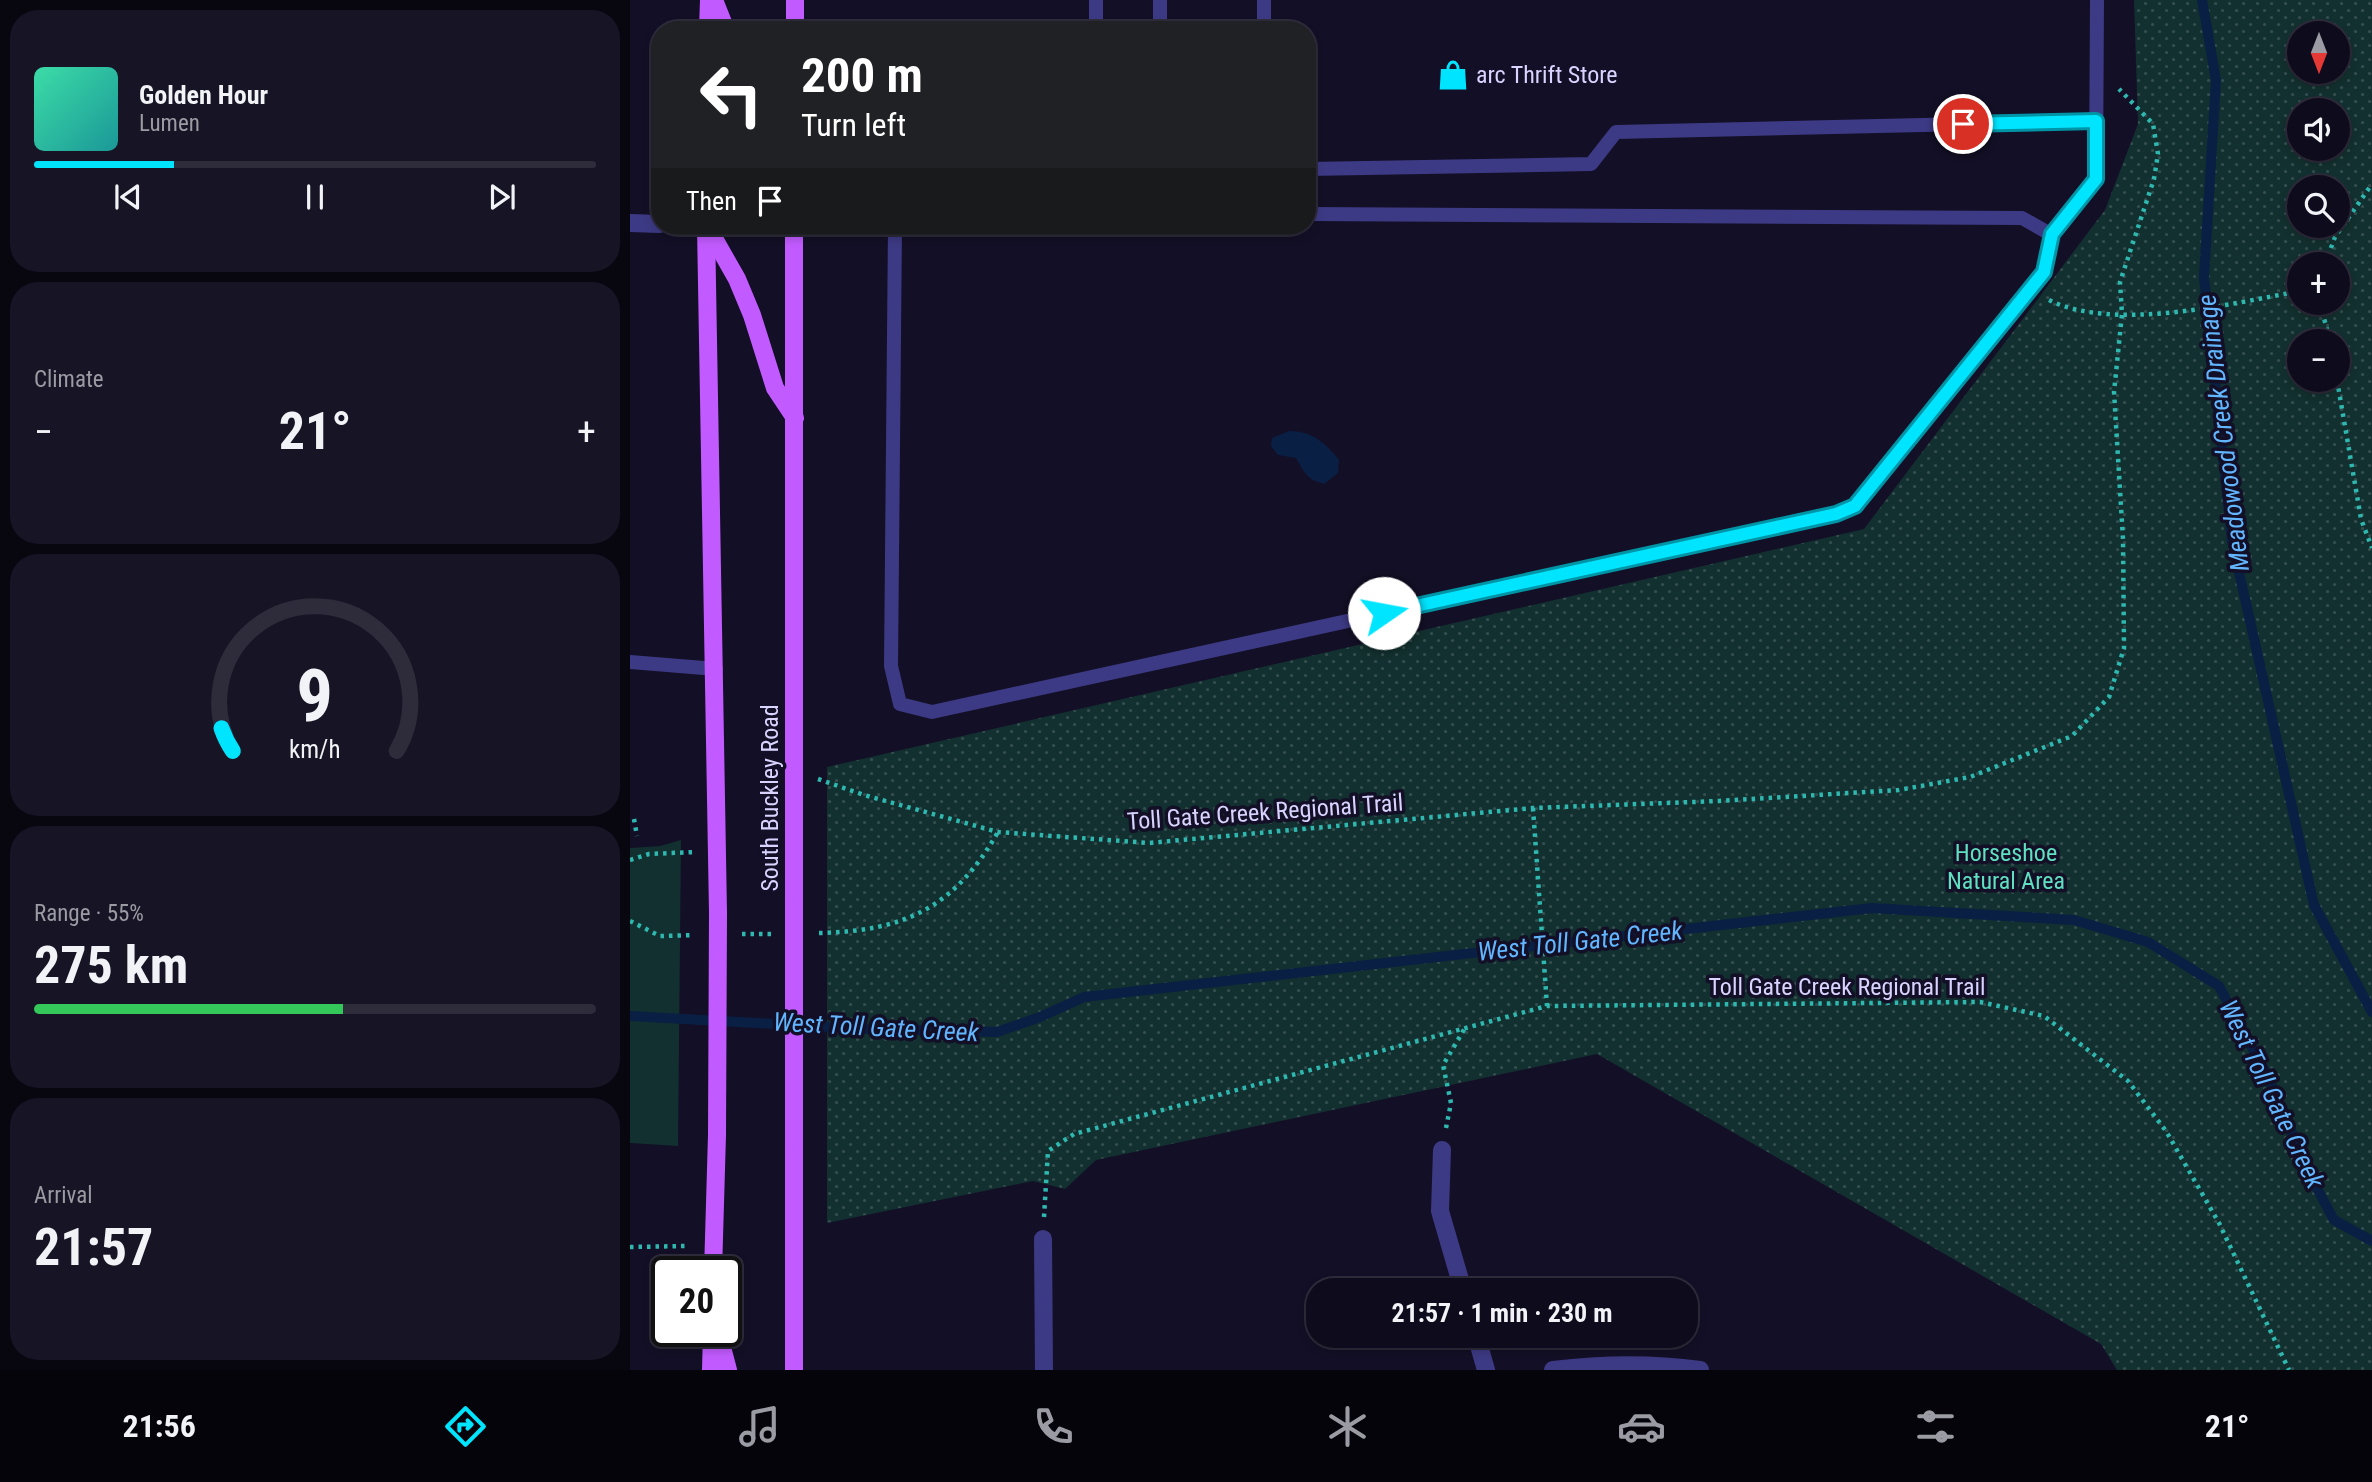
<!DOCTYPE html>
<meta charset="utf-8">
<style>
:root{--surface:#0e0b1c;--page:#171425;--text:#f1f3f6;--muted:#9b9ba3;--line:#2e2b3b;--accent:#00e5ff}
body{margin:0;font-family:"Roboto Condensed",sans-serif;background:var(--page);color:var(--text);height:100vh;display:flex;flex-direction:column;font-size:26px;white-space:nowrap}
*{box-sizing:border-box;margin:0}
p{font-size:23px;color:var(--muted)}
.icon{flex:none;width:38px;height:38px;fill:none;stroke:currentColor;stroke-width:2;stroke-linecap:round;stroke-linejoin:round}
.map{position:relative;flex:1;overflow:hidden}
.sheet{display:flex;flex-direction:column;gap:10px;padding:10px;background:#08060f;width:630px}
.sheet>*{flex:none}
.guide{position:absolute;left:21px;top:21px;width:665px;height:214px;border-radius:28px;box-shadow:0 4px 10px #0003,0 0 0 2px var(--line);background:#202124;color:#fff;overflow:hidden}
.needle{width:46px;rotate:180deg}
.tools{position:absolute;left:1657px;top:21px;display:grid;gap:14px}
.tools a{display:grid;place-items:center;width:63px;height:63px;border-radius:50%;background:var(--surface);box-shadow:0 4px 10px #0003,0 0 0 2px var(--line);font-size:35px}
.speed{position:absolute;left:21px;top:1256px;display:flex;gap:14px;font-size:35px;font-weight:700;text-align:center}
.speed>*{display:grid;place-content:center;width:91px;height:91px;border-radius:50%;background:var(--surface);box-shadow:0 4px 10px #0003,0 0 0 2px var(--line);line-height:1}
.speed .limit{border:4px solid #111;border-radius:10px;background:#fff;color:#111}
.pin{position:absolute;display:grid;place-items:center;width:60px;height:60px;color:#fff;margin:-30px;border:4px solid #fff;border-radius:50%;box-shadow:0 2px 7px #0007}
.me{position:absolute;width:77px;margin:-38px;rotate:78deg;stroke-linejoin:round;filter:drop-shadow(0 0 5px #0008)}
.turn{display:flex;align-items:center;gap:24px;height:147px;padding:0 35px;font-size:32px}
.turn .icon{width:91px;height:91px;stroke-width:2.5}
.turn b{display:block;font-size:49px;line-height:60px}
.then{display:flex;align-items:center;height:66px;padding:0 35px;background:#0003;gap:14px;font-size:26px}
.big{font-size:52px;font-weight:700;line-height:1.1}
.sheet .widget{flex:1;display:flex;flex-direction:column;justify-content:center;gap:10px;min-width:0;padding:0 24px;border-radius:28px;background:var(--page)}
.sheet .dial{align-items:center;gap:0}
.dial svg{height:182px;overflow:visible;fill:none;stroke:var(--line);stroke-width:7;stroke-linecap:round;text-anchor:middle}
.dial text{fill:var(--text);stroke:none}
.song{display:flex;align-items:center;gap:21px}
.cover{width:84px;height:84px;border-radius:10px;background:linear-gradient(135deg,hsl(160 70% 55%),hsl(180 70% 35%))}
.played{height:7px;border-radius:4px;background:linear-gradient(90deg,var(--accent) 25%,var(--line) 25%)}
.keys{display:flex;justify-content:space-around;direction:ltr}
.heat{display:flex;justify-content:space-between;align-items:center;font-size:38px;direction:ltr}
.charge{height:10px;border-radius:5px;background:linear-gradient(90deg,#34c759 55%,var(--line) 0)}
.trip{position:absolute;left:676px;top:1278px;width:392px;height:70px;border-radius:28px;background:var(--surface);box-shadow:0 4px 10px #0003,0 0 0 2px var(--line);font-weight:700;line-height:70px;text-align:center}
.tabs{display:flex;height:112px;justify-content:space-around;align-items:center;background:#06040b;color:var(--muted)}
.tabs .icon{width:49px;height:49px}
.tabs .active{color:var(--accent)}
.tabs b{font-size:32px;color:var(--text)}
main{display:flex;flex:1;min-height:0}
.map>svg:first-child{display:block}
.grass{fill:#12302f}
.park{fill:url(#park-dots);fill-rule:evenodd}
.water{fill:#0a1f44}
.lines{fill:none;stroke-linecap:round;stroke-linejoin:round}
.stream{stroke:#0a1f44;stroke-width:10}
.path{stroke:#2fb8b0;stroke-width:4.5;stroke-dasharray:3.5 5;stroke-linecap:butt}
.lane{stroke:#3d3a85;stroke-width:14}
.street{stroke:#3d3a85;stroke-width:18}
.primary{stroke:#c25bff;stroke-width:18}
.primary-bridge{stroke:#c25bff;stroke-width:18}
.route-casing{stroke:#0095a6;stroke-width:18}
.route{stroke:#00e5ff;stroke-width:12}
.labels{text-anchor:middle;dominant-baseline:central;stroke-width:7;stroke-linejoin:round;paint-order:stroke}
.poi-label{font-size:24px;fill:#d9d4ff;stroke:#130f26;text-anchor:start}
.street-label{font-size:24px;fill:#d9d4ff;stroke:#130f26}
.park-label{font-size:24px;fill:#5fe0c0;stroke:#130f26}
.water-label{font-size:26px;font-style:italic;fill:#62b6ff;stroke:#130f26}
</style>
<main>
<section class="sheet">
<div class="widget">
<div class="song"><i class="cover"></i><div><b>Golden Hour</b><p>Lumen</p></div></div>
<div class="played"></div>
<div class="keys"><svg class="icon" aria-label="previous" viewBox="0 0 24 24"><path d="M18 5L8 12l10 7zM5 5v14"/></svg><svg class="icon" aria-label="pause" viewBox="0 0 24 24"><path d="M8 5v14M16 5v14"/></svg><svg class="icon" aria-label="next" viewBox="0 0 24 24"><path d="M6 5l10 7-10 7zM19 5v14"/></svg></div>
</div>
<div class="widget"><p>Climate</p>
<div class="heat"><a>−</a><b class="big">21°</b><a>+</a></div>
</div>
<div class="widget dial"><svg viewBox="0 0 100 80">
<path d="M14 69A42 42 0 1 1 86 69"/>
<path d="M14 69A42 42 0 0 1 9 59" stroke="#00e5ff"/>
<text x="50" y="56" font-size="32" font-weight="700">9</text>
<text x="50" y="72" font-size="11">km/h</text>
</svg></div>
<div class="widget"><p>Range · 55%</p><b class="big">275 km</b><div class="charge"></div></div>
<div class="widget"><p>Arrival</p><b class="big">21:57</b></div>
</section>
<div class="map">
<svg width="1742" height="1370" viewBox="0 0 1742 1370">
<defs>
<pattern id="park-dots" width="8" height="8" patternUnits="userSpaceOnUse" patternTransform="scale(1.75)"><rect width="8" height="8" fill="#12302f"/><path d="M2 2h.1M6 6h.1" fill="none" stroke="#344d4e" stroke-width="1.8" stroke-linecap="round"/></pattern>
</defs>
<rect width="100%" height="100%" fill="#130f26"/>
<polygon class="grass" points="51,840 48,1146 0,1143 0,848 30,846"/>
<path class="park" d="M1504 0H1742V1370H1487L1471 1344 967 1054 466 1160 435 1189 403 1181 197 1223V767L1234 529 1475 210 1508 124ZM1670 33H1708V72H1670ZM1670 110H1708V149H1670ZM1670 187H1708V226H1670ZM1670 264H1708V303H1670ZM1670 341H1708V380H1670Z"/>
<path class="water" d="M659 431C683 431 695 443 709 460L708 473 694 484C676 479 675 473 666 458L648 455 641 446 642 438Z"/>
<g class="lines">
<g class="stream">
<polyline points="1572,0 1586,80 1574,277 1602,541 1684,905 1742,1012"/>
<polyline points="0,1016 236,1029 367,1032 410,1017 454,997 1242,908 1444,920 1518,942 1589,986 1638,1077 1681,1177 1704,1220 1742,1241"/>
</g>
<g class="path">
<polyline points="1695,264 1705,237 1742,184"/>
<path d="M1419 300C1483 332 1600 304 1670 291"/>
<polyline points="1690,303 1700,341"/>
<polyline points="1707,380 1731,519 1742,548"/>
<polyline points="188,779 234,795 368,832 519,843 903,808 1089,801 1269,790 1340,777 1442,736 1479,697 1494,648 1493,539 1484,392 1492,314 1490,282 1524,179 1528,154 1523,124 1489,89"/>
<polyline points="903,808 917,1006"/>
<polyline points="4,819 7,836"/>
<polyline points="0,860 19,854 65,852"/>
<polyline points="0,921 30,936 64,935"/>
<path d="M189 933C275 931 324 908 368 832"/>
<polyline points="112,934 141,934"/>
<polyline points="816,1128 821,1103 813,1065 835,1028"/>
<polyline points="414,1217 418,1151 444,1134 917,1006 1350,1002 1414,1016 1498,1081 1536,1131 1589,1223 1659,1370"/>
<polyline points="0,1247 56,1246"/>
</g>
<g class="lane">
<polyline points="466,0 466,30"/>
<polyline points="530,30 530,0"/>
<polyline points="634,30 634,0"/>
<polyline points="677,169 961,164 986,132 1466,121"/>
<polyline points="677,214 1392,218 1422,235"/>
<polyline points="265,226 261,666 270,704 302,712 1206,514 1225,506 1414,272 1422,235 1466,179 1467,0"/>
<polyline points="0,662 86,669"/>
</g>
<g class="street">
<polyline points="0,223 30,224"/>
<polyline points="812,1150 810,1211 833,1290"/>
<polyline points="413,1239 414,1370"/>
<polyline points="846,1335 856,1370"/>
<path d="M923 1370C973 1364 1019 1363 1070 1370"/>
</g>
<g class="primary">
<polyline points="84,0 96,30"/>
<polyline points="78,30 79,0"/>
<polyline points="165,30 165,0"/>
<polyline points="76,226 88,913"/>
<polyline points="78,228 107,279 122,315 145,388 165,418"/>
<polyline points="164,910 164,226"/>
<polyline points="83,1272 87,1135"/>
<polyline points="88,1332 98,1370"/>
<polyline points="81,1370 82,1332"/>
<polyline points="164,1370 164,1138"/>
</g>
<g class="primary-bridge">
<polyline points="164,910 164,1138"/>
<polyline points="87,1135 88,913"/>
</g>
</g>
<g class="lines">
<g class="route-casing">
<polyline id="route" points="754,613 1206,514 1225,506 1414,272 1422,234 1466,179 1466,121 1333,124"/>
</g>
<use href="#route" class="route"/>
</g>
<defs>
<g id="shop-bare" transform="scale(2.415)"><path d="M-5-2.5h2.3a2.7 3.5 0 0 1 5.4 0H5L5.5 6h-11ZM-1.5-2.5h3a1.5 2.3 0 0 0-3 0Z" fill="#00e5ff" stroke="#130f26" stroke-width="2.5" paint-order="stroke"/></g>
</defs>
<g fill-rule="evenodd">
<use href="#shop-bare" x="823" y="75"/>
</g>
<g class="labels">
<g class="poi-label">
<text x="846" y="75">arc Thrift Store</text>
</g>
<g class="street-label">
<text transform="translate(140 798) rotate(-90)">South Buckley Road</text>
<text transform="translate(635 812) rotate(-4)">Toll Gate Creek Regional Trail</text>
<text x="1217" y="987">Toll Gate Creek Regional Trail</text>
</g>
<g class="park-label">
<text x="1376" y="853">Horseshoe<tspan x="1376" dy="28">Natural Area</tspan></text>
</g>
<g class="water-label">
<text transform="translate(1593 433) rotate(-97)">Meadowood Creek Drainage</text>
<text transform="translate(950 941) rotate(-6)">West Toll Gate Creek</text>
<text transform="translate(246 1027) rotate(3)">West Toll Gate Creek</text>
<text transform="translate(1642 1094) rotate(64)">West Toll Gate Creek</text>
</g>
</g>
</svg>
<div class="tools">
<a><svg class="needle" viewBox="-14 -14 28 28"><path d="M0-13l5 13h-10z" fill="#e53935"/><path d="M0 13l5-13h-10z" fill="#9b9ba3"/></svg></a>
<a><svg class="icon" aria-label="sound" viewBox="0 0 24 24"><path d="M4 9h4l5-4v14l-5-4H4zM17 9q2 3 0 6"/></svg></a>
<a><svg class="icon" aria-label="search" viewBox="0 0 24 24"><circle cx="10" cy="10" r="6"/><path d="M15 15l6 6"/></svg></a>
<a>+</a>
<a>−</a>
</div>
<div class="speed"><div class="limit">20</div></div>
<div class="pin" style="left:1333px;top:124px;background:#d93025"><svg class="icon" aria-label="arrive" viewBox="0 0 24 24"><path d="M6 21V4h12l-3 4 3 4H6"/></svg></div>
<svg class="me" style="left:754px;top:613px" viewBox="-20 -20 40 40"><circle r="19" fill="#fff"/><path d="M0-13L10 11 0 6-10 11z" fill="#00e5ff"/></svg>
<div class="trip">21:57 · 1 min · 230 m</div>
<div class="guide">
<div class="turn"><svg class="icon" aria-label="left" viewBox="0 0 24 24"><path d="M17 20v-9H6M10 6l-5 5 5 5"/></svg><div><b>200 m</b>Turn left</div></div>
<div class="then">Then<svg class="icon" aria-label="arrive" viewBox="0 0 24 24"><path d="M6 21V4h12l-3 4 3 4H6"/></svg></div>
</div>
</div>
</main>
<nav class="tabs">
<b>21:56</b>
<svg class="icon active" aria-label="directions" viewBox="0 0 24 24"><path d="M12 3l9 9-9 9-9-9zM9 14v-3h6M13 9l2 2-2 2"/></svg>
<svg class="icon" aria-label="music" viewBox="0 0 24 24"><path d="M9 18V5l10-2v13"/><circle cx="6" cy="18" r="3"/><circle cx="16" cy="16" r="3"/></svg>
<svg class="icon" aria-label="phone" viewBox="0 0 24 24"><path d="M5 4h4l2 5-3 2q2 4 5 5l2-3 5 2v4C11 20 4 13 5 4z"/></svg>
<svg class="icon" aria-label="climate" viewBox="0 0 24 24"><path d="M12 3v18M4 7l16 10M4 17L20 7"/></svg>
<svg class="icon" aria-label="car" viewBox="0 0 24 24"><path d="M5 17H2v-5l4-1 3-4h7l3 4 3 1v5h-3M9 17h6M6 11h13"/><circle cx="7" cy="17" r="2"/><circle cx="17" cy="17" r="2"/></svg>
<svg class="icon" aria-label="filters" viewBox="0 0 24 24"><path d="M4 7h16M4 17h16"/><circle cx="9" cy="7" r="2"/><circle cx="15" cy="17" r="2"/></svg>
<b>21°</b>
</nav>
